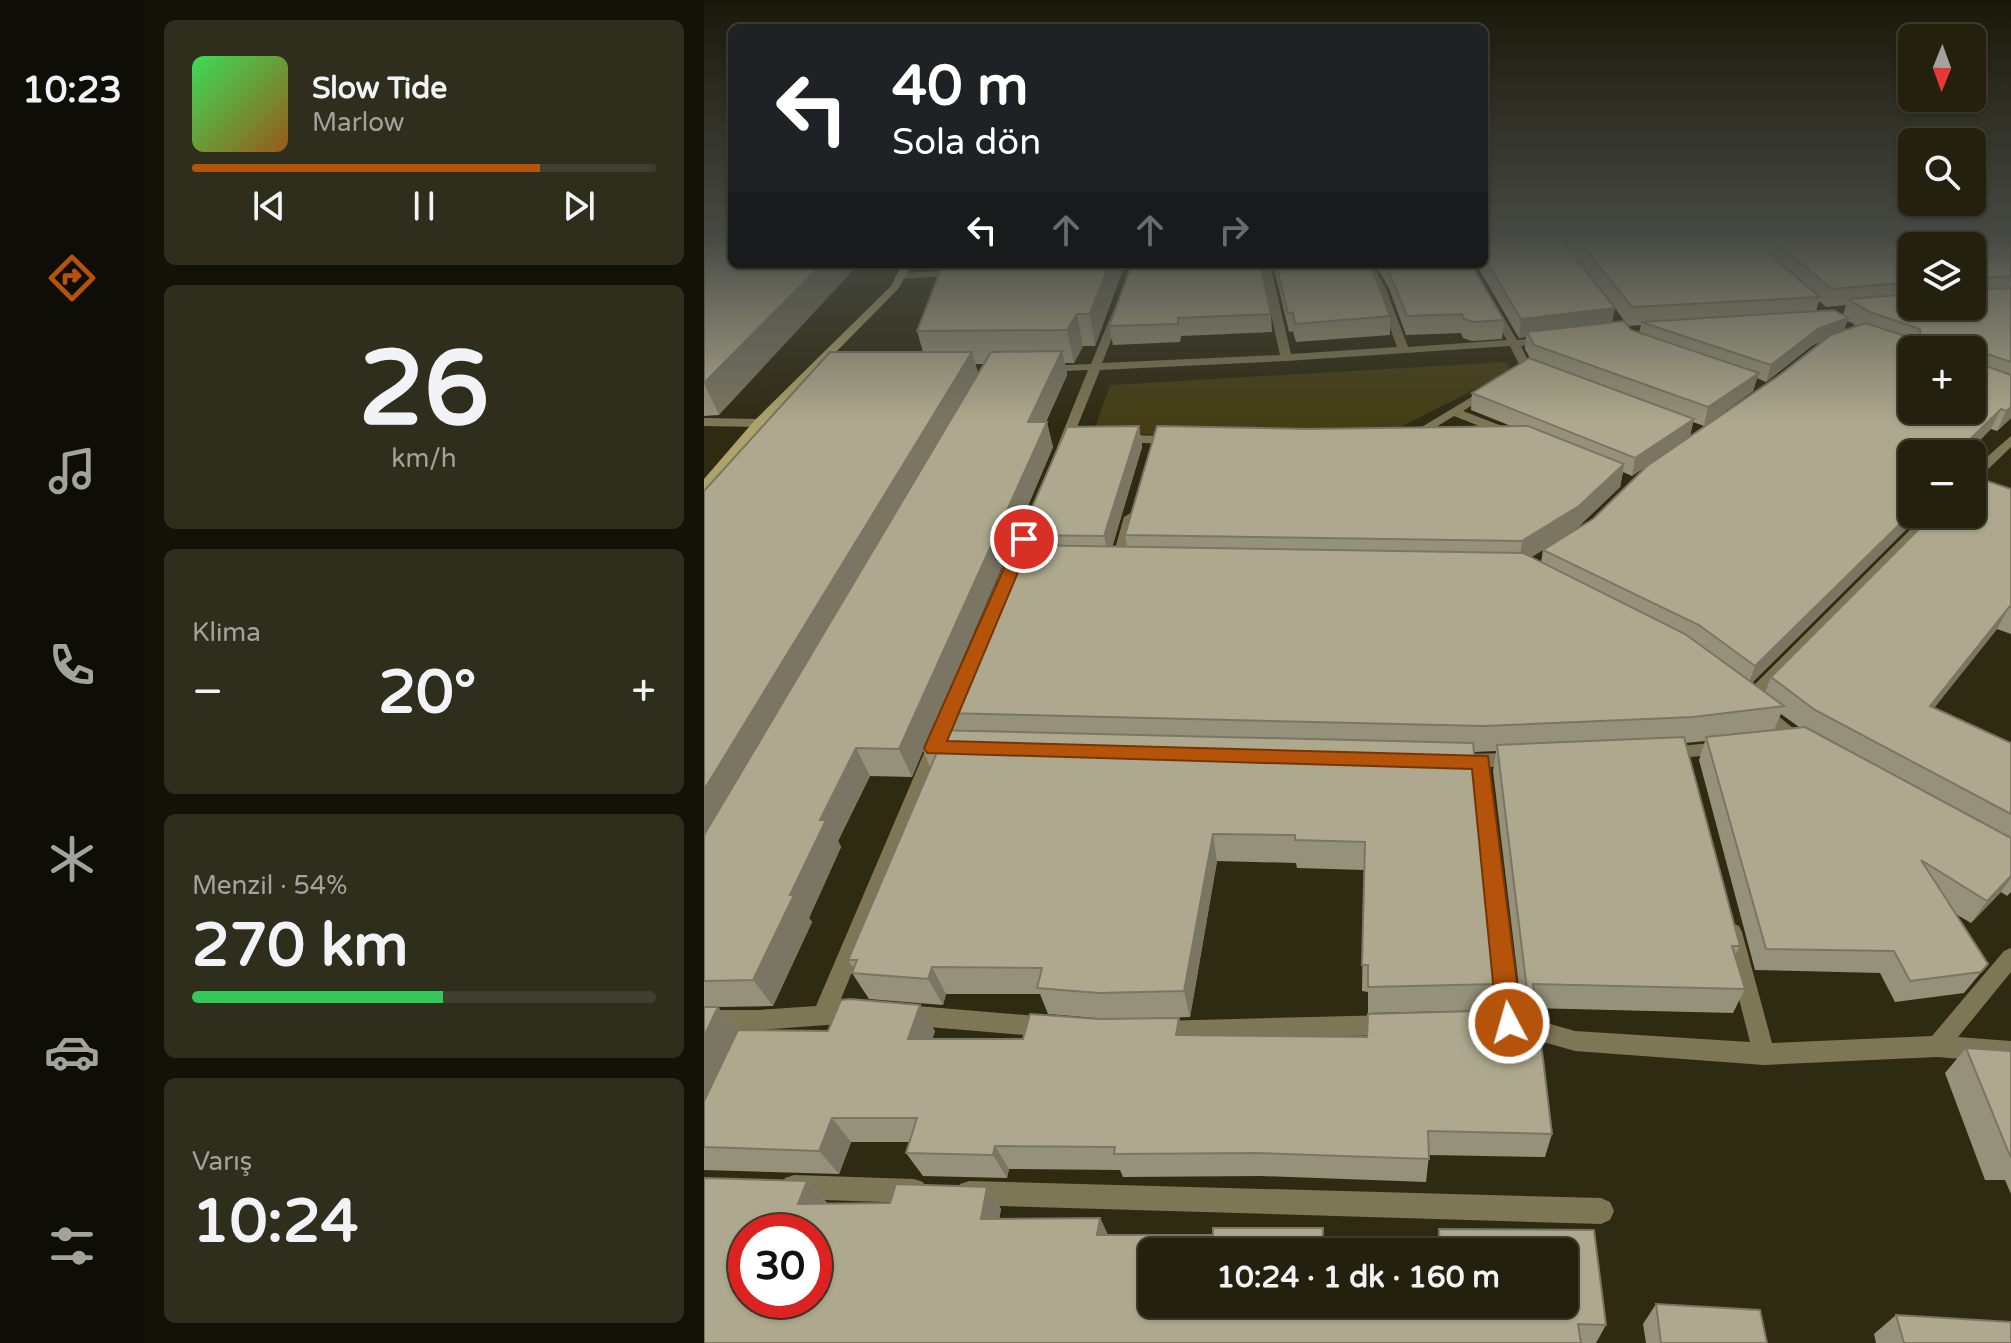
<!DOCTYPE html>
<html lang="tr">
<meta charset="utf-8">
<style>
:root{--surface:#23200e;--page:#2f2d1c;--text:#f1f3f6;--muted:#a3a39e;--line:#403e2e;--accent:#b45309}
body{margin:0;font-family:"Varela Round",sans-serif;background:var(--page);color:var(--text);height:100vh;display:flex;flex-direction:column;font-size:30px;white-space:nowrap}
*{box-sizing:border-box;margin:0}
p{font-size:26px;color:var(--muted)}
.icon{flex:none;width:44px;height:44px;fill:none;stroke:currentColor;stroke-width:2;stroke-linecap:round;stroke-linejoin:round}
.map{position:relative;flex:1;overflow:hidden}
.drawer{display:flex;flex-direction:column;gap:20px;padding:20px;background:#131208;width:560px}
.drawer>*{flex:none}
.top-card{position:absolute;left:24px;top:24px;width:760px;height:244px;border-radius:12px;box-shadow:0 2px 6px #0004,0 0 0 2px var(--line);background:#202124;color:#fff;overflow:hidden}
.needle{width:52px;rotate:181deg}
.fabs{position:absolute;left:1194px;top:24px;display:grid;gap:16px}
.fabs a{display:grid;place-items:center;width:88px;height:88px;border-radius:12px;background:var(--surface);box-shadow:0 2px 6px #0004,0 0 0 2px var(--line);font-size:40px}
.speed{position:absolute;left:24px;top:1214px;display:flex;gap:16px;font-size:40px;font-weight:700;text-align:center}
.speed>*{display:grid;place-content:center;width:104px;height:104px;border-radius:50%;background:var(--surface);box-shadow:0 2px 6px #0004,0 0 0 2px var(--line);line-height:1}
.speed .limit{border:12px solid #d22;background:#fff;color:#111}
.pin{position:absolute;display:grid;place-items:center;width:68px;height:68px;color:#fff;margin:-34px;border:4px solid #fff;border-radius:50%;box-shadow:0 2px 8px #0007}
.me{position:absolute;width:88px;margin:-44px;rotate:354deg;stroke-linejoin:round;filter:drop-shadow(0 0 6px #0008)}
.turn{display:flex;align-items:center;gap:28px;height:168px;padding:0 32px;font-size:36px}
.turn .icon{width:104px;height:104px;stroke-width:2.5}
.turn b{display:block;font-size:56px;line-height:68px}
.lanes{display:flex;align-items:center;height:76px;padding:0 32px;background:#0003;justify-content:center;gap:40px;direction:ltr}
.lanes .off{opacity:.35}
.big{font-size:60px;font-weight:700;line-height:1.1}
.drawer .card{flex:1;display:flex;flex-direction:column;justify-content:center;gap:12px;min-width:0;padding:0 28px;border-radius:12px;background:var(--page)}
.drawer .dial{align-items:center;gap:0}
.dial b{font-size:104px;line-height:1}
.song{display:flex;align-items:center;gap:24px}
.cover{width:96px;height:96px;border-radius:12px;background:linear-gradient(135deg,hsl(130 70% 55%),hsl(30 70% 35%))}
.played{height:8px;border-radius:4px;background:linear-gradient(90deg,var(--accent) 75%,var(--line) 75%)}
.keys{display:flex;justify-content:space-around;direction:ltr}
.heat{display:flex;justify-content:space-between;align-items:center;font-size:44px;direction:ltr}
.charge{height:12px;border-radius:6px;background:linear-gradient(90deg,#34c759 54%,var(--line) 0)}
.trip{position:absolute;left:434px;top:1238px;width:440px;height:80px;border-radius:12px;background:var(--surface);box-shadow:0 2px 6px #0004,0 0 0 2px var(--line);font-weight:700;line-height:80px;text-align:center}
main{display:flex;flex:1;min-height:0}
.menu{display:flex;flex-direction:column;width:144px;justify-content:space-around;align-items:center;background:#0e0d06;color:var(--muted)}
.menu .icon{width:56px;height:56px}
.menu .current{color:var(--accent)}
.menu b{font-size:36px;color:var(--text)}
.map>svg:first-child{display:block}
.green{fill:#453e14}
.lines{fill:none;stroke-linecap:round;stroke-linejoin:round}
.street{fill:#7e7755;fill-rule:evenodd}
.secondary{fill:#aea36c;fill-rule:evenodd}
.wall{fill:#96917a;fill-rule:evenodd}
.shaded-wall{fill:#7a7663}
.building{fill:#aea98e;stroke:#7a7663;stroke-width:2;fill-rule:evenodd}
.route{fill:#b45309;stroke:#753606;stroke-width:2}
</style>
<main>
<nav class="menu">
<b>10:23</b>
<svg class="icon current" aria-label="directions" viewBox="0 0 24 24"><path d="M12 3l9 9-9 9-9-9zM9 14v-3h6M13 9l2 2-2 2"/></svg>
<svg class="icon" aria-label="music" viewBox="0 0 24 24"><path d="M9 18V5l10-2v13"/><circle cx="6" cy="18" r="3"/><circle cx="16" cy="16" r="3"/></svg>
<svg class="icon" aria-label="phone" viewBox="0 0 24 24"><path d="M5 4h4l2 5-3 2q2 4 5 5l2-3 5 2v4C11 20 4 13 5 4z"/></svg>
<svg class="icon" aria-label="climate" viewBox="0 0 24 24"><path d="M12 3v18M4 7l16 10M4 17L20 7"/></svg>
<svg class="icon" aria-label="car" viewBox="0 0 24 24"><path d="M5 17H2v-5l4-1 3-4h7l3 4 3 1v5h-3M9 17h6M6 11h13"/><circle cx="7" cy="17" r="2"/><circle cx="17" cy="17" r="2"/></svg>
<svg class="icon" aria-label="filters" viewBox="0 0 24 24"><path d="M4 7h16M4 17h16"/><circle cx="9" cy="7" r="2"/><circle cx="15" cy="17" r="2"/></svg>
</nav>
<section class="drawer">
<div class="card">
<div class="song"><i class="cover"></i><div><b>Slow Tide</b><p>Marlow</p></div></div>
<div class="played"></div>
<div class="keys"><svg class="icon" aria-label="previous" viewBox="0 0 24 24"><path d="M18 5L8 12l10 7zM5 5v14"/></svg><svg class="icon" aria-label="pause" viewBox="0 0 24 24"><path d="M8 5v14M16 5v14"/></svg><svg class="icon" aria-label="next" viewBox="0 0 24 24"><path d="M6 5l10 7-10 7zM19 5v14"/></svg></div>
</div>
<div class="card dial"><b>26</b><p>km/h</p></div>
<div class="card"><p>Klima</p>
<div class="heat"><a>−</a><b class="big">20°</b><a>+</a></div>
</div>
<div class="card"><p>Menzil · 54%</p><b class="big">270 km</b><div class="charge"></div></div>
<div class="card"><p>Varış</p><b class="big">10:24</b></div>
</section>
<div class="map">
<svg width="1307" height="1343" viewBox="0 0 1307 1343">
<rect width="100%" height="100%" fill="#2f2b13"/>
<polygon class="green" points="801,362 808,370 679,436 389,434 406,385"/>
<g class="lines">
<g class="street">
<polygon points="556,264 566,264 587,354 693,347 672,289 658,264 668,264 682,289 704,347 803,340 783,307 788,304 792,305 813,340 840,338 845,341 840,344 817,346 827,367 809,378 803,375 816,366 806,346 582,361 396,370 365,447 363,450 355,450 353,447 384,370 340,372 335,369 340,366 387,364 409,311 418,313 398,363 576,355"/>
<polygon points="255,270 260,273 258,275 197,279 192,276 197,273"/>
<polygon points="786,386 792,389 790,391 759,411 811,431 811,437 803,437 750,416 711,440 703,440 701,437"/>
<polygon points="0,418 55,419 61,423 55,427 0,426"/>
<polygon points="415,435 468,436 474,440 468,444 411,442 409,439"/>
<polygon points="1307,436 1307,447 1273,480 1268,481 1268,470"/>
<polygon points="427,513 434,517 420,566 413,570 408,569 406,566 420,517"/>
<polygon points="1222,514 1237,514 1054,700 1103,739 1097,744 1085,744 1083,739 1038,705 1036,701 1038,697"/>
<polygon points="249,698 257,704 135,1004 150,1003 158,1006 161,1013 158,1020 150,1023 56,1030 0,1030 0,1010 56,1010 112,1006 241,704"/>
<polygon points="1020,742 1026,744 1029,748 1026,752 1020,754 963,759 957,758 954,753 957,748 963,747"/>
<polygon points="812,753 818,755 821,760 818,765 786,767 815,1015 871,1031 1046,1042 1018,932 1021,926 1028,923 1035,926 1038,932 1068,1043 1228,1036 1300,951 1307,948 1307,972 1254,1037 1307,1041 1307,1063 1233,1057 1060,1065 871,1051 797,1030 794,1023 769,767 746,766 743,761 746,756 752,754"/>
<polygon points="201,1005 345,1017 353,1020 356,1027 353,1034 345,1037 201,1025 193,1022 190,1015 193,1008"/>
<polygon points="685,1015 693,1018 696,1025 693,1032 685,1035 456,1041 448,1038 445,1031 448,1024 456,1021"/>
<polygon points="90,1175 210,1179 219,1182 222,1191 219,1200 210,1203 90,1199 81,1196 78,1187 81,1178"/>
<polygon points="265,1181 897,1198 906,1202 910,1211 906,1220 897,1224 265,1205 256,1202 253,1193 256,1184"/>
</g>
<polygon class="secondary" points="198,264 208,264 194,289 59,426 5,490 0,491 0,479 51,420 187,286"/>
</g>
<g class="wall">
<polygon points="0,236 28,236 15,415 0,416"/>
<path d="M780 236 909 306 863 246 864 236H1307V418L1293 431 1287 429 1208 454 1048 683 1061 693 1067 677 1307 489V634L1293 629 1230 708 1307 743V892L1303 896 1297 892 1267 923 1250 913 1284 964 1260 993 1191 1002 1176 973 1051 970 995 760 1001 741 981 743 1036 946 1031 955 1041 989 1029 1013 826 1008 825 1014 848 1134 841 1157 725 1155 722 1182 557 1176 419 1177 416 1170 305 1169 303 1178 219 1176 202 1153 205 1142H147L135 1174 0 1170V491L219 352 213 331 239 264H417L418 272 391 346H379L370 363H361L363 375 342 422 349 447 228 730H244L237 713 318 546 316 535 435 426 438 447 408 547H423L421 535 604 429 807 426 767 410 768 393 826 358 821 349 822 337 815 338 772 264H780ZM1208 246 1268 306H1208ZM1115 301 1122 307 1142 305 1139 315 1112 311ZM911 308 924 326 937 325 935 333 908 322ZM1143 321 1148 323 1152 326 1140 330ZM1118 341 889 519 839 550 837 563 827 557 871 530 916 487 919 472 928 476 986 436 989 422 1000 426 1049 391 1053 378 1062 382 1109 345ZM271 364H280L274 373ZM1077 714 1095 727 1070 730ZM219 750 226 767 144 960 150 969 148 973 165 999 239 1005 242 994H336L344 1014 404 1019 486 1017 513 861 592 863 593 868 660 870 658 991 664 992V1013L790 1010 794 984 770 752 792 751 789 771 818 1012 663 1037 479 1035 319 1039H228L231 1031H33L14 1007 69 1006 108 922 105 918 137 847 134 841 166 776 208 777Z"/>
<polygon points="428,264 567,314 568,332 477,336 476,342 409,345 405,326"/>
<polygon points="569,264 665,264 686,316 686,335 592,342 589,331 585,332"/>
<polygon points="671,264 767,264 800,320 798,339 768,341 759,338 757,333 702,335 685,288"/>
<polygon points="1262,1048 1307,1051 1307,1194 1301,1180 1281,1180 1241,1073"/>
<path d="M0 1178 103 1181 123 1203H186L192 1184 283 1187 297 1209 295 1219 396 1218 404 1235H509V1228H619L620 1252H448V1304H860V1252H732L735 1229 890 1230 902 1325 892 1343H0ZM42 1232H110V1300H42Z"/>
<polygon points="952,1304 1063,1343 942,1343 939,1324"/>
<polygon points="1192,1315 1307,1343 1172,1343 1170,1334"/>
</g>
<g class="shaded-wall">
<polygon points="0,236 18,236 27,258 0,267"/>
<polygon points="118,264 155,264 15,415 0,383"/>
<polygon points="405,264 417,264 418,272 391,346 386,314"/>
<polygon points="911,308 907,327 823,332 822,337 815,338 817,319"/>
<polygon points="373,314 379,346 370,363 363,330"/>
<polygon points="1144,318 1139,333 1109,345 1062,382 1067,365 1114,329"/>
<polygon points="358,351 363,375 330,447 324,422"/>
<polygon points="268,352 275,376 0,849 0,790"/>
<polygon points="1055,373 1049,391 1000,426 1004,407"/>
<polygon points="1307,407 1307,418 1293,431 1302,411"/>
<polygon points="1297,409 1287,429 1263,454 1251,454"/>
<polygon points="990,419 986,436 928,476 931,458"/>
<polygon points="343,422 349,447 208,777 195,749"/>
<polygon points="435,426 438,447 405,558 400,536"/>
<polygon points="920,464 916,487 871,530 815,565 818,541"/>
<polygon points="1208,512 1208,514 1218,514 1043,688 1051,666"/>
<polygon points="1306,606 1293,629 1214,728 1226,706"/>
<polygon points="152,748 166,776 134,841 137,847 105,918 108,922 69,1006 49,980 86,895 116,820"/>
<polygon points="509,834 513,861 486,1017 480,991"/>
<polygon points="1307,876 1307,878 1297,892 1267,923 1283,901"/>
<polygon points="228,967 242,994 239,1005 224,979"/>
<polygon points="216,1005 231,1031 220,1064 204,1039"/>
<polygon points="14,1007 35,1033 0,1110 0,1036"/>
<polygon points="475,1018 481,1043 472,1035"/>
<polygon points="128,1118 147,1142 135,1174 115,1151"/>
<polygon points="291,1146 305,1169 303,1178 289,1155"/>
<polygon points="103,1181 124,1204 94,1204"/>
<polygon points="283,1187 297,1209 291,1241 277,1219"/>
<polygon points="396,1218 406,1240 393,1235"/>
</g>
<g class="building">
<polygon points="23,236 28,236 28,264 118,264 0,383 0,247 21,240"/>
<polygon points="780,236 854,236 911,308 817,319 780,257"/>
<polygon points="871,236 1044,236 1116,297 928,307"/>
<path d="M1064 236H1300L1307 241V276L1275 278 1274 289 1307 288V362L1278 352 1274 355V363L1307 375V407L1302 411 1297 409 1251 454H1208V512L1051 666 995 625 839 550 889 519 943 466 1077 374 1127 335 1161 323 1217 341 1216 329 1166 312 1144 299 1208 294V306H1268V246H1208V282L1128 289ZM1208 350H1268V410H1208Z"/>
<polygon points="239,264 405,264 386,314 373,314 363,330 213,331"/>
<polygon points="428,264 556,264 567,314 474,318 474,324 405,326"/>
<polygon points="572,264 665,264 669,272 686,316 591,324 589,313 584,313"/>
<polygon points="682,264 767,264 800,320 769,322 760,319 758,314 703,316"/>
<polygon points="1130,310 1144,318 1114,329 1067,365 937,322"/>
<polygon points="920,321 927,330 1055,373 1004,407 830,345 823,332"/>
<polygon points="358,351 324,422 343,422 195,749 152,748 116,820 122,820 86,895 90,895 49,980 0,981 0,835 287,352"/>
<polygon points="126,352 268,352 0,790 0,491"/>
<polygon points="825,358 990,419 931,458 768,393"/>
<polygon points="435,426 400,536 316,535 363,427"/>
<polygon points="453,426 604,429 824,426 920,464 875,506 818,541 421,535"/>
<polygon points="1268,476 1307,489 1307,607 1306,606 1226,706 1307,743 1307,814 1111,710 1067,677 1230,514 1268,514"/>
<polygon points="309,545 819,553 981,634 1080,706 989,717 780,726 237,713"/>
<polygon points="1101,727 1307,838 1307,876 1283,901 1217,860 1284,964 1277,972 1206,981 1190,951 1062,949 1002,737"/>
<polygon points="228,730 769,743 794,984 664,987 664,965 658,965 661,842 591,840 591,835 509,834 480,991 395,993 333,988 338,968 228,967 224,979 148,973 153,960 144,960 234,750 219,750"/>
<polygon points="980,737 1036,946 1028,946 1041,989 829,984 830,992 823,990 793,745"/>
<polygon points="146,999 216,1005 204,1039 319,1039 326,1014 395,1019 475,1018 472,1035 663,1037 664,1014 810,1010 834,1017 848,1134 724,1131 725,1159 553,1153 410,1154 411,1147 291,1146 289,1155 202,1153 213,1118 128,1118 115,1151 0,1147 0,1101 34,1030 124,1031 137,1000"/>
<polygon points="0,1007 14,1007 0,1036"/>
<polygon points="1262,1048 1307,1051 1307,1157 1306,1156"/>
<path d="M0 1178 103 1181 94 1204 186 1203 192 1184 283 1187 277 1219 396 1218 393 1235H509V1228H619L618 1252H448V1304H860V1252H736L735 1229 890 1230 902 1325 874 1324 877 1343H0ZM42 1232H110V1300H42Z"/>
<polygon points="952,1304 1056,1310 1063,1343 957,1343"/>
<polygon points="1192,1315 1307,1322 1307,1343 1200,1343"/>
</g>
<linearGradient id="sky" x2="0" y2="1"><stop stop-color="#1a180a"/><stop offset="0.56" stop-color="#474a44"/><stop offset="1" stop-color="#474a44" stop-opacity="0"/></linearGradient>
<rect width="1307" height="424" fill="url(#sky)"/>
<polygon class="route" points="320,534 328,539 243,741 784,756 818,1023 814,1031 805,1034 796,1031 793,1023 768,769 223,753 220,748 313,539"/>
</svg>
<div class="fabs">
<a><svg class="needle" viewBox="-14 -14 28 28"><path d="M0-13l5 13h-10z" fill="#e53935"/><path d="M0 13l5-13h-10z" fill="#a3a39e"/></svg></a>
<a><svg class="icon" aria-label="search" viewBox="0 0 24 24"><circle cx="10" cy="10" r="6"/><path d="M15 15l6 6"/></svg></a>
<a><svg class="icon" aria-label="layers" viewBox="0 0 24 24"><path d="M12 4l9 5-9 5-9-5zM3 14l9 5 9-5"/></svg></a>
<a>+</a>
<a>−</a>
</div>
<div class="speed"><div class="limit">30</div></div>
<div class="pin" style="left:320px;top:539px;background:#d93025"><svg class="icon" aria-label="arrive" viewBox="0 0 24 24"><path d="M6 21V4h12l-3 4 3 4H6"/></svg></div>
<svg class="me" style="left:805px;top:1023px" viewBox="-20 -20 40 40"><circle r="17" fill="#b45309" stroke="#fff" stroke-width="3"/><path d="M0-11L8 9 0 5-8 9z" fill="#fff"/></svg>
<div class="trip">10:24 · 1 dk · 160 m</div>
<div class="top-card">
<div class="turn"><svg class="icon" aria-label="left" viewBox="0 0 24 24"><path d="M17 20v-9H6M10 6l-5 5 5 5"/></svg><div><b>40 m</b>Sola dön</div></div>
<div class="lanes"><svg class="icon" aria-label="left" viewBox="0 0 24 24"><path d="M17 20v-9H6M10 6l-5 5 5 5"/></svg><svg class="icon off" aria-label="ahead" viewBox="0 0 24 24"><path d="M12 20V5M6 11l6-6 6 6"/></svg><svg class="icon off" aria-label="ahead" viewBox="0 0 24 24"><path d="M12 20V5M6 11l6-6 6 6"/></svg><svg class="icon off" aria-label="right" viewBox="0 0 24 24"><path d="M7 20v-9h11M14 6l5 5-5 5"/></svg></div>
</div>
</div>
</main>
